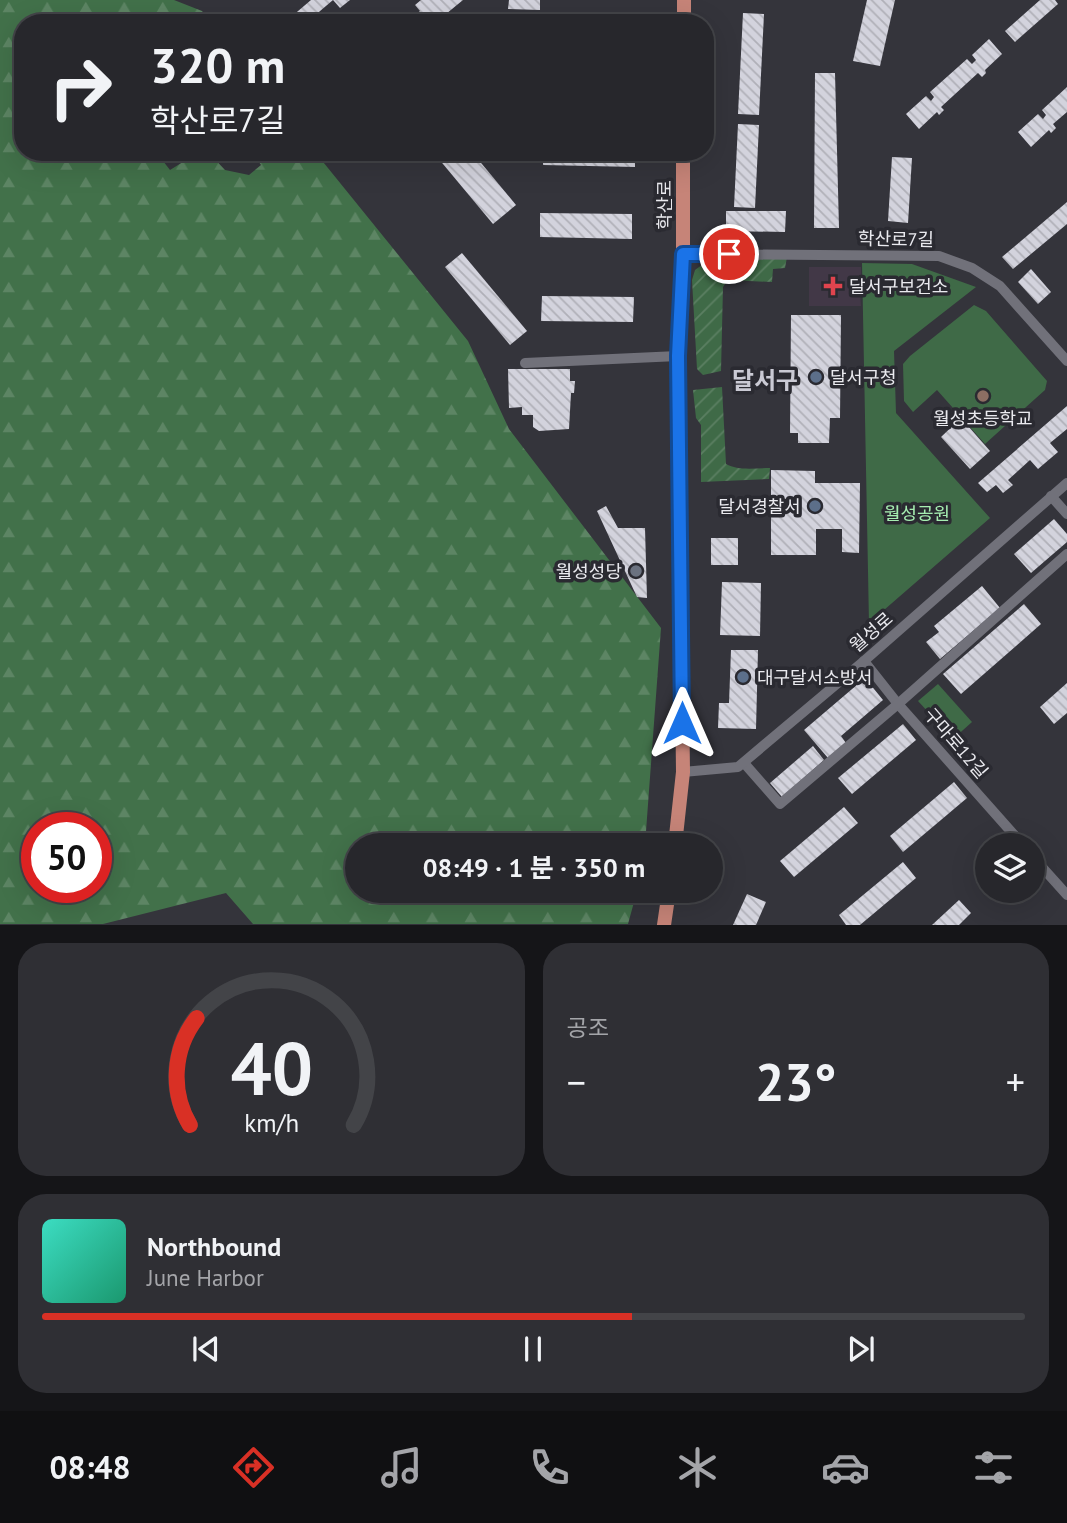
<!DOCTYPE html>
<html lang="ko">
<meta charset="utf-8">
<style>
:root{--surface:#27272c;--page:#2f2f34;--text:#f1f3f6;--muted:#a4a5a9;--line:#434448;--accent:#d93025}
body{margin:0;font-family:"PT Sans","Noto Sans KR",sans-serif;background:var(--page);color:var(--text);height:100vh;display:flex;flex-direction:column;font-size:26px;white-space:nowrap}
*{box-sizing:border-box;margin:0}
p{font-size:23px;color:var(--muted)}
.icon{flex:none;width:38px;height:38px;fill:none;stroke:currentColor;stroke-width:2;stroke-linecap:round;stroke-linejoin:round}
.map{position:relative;height:925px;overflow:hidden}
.side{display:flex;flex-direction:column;gap:18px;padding:18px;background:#151518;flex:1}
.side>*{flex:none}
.hud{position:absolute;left:14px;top:14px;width:700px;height:147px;border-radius:28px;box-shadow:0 7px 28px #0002,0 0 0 2px var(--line);background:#27272c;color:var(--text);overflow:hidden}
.buttons{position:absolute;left:975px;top:833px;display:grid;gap:14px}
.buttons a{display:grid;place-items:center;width:70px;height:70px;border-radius:50%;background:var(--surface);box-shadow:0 7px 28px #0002,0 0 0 2px var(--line);font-size:35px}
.speed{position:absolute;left:21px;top:812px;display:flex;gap:14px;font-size:35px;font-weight:700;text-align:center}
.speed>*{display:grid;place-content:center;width:91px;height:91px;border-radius:50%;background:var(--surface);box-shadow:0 7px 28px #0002,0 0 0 2px var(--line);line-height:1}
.speed .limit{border:10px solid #d22;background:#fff;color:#111}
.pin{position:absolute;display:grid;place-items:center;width:60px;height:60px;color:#fff;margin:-30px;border:4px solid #fff;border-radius:50%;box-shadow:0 2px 7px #0007}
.me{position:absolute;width:77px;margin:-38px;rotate:0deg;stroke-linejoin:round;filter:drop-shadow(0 0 5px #0008)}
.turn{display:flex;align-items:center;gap:24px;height:147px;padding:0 21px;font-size:32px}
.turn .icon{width:91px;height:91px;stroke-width:2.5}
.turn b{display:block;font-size:49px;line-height:60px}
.big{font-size:52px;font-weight:700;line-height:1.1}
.side .tile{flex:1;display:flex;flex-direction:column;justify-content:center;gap:10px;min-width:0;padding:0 24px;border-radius:28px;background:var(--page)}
.side .dial{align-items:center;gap:0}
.dial svg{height:182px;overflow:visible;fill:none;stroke:var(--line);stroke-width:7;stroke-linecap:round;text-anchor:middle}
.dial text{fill:var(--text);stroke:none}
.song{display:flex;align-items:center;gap:21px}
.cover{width:84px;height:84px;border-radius:10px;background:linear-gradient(135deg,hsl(170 70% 55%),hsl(160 70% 35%))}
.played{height:7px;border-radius:4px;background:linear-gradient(90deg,var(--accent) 60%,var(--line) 60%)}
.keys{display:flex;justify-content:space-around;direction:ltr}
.heat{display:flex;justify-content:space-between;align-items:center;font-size:38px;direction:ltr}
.side .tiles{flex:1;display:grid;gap:18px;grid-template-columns:1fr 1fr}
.tile:last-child{grid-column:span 2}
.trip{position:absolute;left:345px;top:833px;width:378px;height:70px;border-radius:35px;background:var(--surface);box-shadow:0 7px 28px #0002,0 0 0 2px var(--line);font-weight:700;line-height:70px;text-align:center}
.menu{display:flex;height:112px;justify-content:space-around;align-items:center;background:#101012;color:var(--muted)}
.menu .icon{width:49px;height:49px}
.menu .current{color:var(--accent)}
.menu b{font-size:32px;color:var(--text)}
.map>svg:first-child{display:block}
.medical{fill:#423847}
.forest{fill:url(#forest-firs);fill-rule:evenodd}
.park{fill:#3f6a47}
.garden{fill:url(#garden-furrows)}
.building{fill:url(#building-back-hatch)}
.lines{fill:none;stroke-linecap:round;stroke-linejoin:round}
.minor{stroke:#71717a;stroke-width:10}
.major{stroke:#c68478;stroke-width:14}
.route-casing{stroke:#114b97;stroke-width:18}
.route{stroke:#1a73e8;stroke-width:12}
.health-dot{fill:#e0444e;stroke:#2a2a31;stroke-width:2.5}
.service-dot{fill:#5c6f8a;stroke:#2a2a31;stroke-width:2.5}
.education-dot{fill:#8d6e63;stroke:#2a2a31;stroke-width:2.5}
.worship-dot{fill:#6b7280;stroke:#2a2a31;stroke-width:2.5}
.labels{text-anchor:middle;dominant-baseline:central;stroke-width:7;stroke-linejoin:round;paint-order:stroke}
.street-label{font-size:18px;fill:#eaeaef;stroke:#2a2a31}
.poi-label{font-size:18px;fill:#eaeaef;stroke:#2a2a31;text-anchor:start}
.park-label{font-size:18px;fill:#a6edb1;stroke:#2a2a31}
.district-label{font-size:24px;font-weight:bold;fill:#cacad4;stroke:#2a2a31}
</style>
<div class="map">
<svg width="1067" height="925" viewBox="0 0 1067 925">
<defs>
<pattern id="forest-firs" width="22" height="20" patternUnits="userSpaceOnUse" patternTransform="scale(1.75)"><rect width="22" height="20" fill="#42714a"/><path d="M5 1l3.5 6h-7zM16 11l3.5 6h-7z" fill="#5d8564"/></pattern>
<pattern id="garden-furrows" width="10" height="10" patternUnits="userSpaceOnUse" patternTransform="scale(1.75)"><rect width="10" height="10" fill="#3f6a47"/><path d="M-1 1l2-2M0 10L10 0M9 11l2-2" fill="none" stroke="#5b7f62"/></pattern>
<pattern id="building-back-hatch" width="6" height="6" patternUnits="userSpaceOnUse" patternTransform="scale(1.75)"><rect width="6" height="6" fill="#d3d3dd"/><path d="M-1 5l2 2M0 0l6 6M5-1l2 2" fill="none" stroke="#b0b0b8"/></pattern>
</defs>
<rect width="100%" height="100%" fill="#34343b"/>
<polygon class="medical" points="809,267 861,267 861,280 856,280 856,292 860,292 861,306 809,306"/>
<path class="forest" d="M0 0H174L202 11 211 23H23V152H156L170 170 199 152H208L225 170 249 175 261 165 252 152H315L468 341 509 429 661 628 645 845H357V891H637L628 924H253L226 893 103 924H0ZM37 828H96V887H37Z"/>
<g class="park">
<polygon points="862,263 912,264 976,287 894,351 896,413 990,518 869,623"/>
<polygon points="974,305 986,311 1047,381 1045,390 985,444 937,390 913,412 904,401 903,364 910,356"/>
<polygon points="938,684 972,722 953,739 918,701"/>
</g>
<g class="garden">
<polygon points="787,257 785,268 773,269 772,282 728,280 723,287 721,371 703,375 697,369 692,280 695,270 710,259"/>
<path d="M722 387 726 464C738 471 756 468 770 468L769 479 701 482V425L696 418 693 390Z"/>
</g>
<g class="building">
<polygon points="311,0 350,0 340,8 333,0 306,23 284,23"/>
<polygon points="421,0 463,0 435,23 405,23 420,11 415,5"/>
<polygon points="509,0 540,0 540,10 508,9"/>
<polygon points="867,0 895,0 880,66 853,61"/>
<polygon points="1040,0 1055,0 1058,4 1015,42 1005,31"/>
<polygon points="743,13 764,14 759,115 738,114"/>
<polygon points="989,39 1002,54 985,70 986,73 982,77 978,73 941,107 944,110 939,115 937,112 919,129 906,114 926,96 931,101 934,97 930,92 967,59 972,64 976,60 972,55"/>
<polygon points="815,73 835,73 839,228 814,228"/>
<polygon points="1067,87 1067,112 1053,124 1056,128 1051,133 1049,130 1031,147 1018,132 1038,114 1043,119 1046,115 1042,110"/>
<polygon points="738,124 759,125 755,208 734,207"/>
<polygon points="433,152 472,152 516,205 493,224"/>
<polygon points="543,152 635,152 635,167 543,165"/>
<polygon points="892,157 912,158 908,223 888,221"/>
<polygon points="1067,202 1067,224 1013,269 1002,257"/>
<polygon points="726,211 786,211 785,232 726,231"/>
<polygon points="540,213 632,214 632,239 540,237"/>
<polygon points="462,253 527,331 510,345 445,267"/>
<polygon points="1031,269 1051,292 1038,304 1018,282"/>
<polygon points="542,296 634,297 633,322 541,321"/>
<polygon points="791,315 841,315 840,418 830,418 829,443 798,443 798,433 790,433"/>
<polygon points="508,369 570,369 570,381 575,381 574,393 571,393 569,429 539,431 533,427 533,415 522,415 522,407 509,408"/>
<polygon points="1067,406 1067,429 1050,443 1058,452 1038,469 1030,460 1008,480 1013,485 1003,493 996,485 987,492 978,483"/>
<polygon points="961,418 990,451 970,469 941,437"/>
<polygon points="771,470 815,471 815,483 860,483 859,553 842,552 842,529 816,529 816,555 771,555"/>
<polygon points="606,506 618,528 645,528 647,598 637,597 597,511"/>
<polygon points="1054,519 1067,534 1067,542 1031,573 1014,554"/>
<rect x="711" y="538" width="27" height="27"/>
<polygon points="722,582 761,583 760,636 720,635"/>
<polygon points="982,586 1000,608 940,659 926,642 939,632 934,626"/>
<polygon points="1024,604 1041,624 961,694 943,674"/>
<polygon points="731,650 758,650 756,729 718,728 719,703 729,703"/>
<polygon points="865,678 883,700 841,736 846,743 828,758 804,730"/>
<polygon points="1067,683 1067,713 1054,724 1040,707"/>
<polygon points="903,724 916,740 852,794 838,778"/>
<polygon points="813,746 824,760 782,797 770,783"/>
<polygon points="954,782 967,798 903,852 890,836"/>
<polygon points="844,807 858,823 794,877 780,861"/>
<polygon points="903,862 916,878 860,925 846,925 839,915"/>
<polygon points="747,894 766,902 756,925 733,925"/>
<polygon points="959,900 971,913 959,925 932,925"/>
</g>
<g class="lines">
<g class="minor">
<polyline points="683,254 939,256 972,268 1000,286 1067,361"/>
<polyline points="525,363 678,356"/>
<polyline points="1051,496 1067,514"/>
<polyline points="864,661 898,704 1023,845"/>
<polyline points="744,763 780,804 898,704 1067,554"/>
<polyline points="683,772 738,767 864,661 1067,483"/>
<polyline points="1032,856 1067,895"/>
</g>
<g class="major">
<polyline points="684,23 684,0"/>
<polyline points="675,845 683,772 678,356 683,254 683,152"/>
<polyline points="664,925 669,891"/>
</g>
</g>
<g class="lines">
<g class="route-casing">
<polyline id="route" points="682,723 678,356 683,254 729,254"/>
</g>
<use href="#route" class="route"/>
</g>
<path class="health-dot" d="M829.5 275.5h7v7h7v7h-7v7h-7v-7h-7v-7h7z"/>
<g class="service-dot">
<circle cx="816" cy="377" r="7"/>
<circle cx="815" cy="506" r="7"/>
<circle cx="743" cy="677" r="7"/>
</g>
<circle class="education-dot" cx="983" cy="396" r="7"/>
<circle class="worship-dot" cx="636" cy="571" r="7"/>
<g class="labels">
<g class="street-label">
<text transform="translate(664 205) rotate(-90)">학산로</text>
<text transform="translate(896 239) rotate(1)">학산로7길</text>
<text transform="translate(871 632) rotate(-41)">월성로</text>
<text transform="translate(956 743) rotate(49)">구마로12길</text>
</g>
<g class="poi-label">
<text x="849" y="286">달서구보건소</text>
<text x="830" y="377">달서구청</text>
<text x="983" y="418" text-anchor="middle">월성초등학교</text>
<text x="801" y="506" text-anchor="end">달서경찰서</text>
<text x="622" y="571" text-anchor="end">월성성당</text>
<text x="757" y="677">대구달서소방서</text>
</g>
<g class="park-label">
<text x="917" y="513">월성공원</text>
</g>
<g class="district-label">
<text x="765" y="380">달서구</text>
</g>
</g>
</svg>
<div class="buttons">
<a><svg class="icon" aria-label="layers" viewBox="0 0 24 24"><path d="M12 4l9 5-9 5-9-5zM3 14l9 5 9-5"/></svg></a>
</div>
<div class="speed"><div class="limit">50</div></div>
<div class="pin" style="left:729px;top:254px;background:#d93025"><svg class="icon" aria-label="arrive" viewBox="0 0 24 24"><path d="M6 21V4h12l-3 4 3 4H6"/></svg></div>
<svg class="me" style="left:682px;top:723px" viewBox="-20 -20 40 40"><path d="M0-17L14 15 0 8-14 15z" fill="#1a73e8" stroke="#fff" stroke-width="4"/></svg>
<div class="trip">08:49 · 1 분 · 350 m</div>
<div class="hud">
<div class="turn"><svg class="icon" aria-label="right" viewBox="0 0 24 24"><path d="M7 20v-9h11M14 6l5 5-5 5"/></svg><div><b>320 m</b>학산로7길</div></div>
</div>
</div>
<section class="side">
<div class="tiles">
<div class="tile dial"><svg viewBox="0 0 100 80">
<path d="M14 69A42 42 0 1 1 86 69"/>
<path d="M14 69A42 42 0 0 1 17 22" stroke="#d93025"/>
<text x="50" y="56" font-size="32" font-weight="700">40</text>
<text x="50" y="72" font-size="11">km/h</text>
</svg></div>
<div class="tile"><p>공조</p>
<div class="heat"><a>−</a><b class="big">23°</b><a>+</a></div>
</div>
<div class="tile">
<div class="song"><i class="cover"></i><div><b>Northbound</b><p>June Harbor</p></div></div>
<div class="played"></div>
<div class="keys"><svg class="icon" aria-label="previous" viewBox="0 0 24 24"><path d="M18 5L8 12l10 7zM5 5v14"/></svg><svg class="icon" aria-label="pause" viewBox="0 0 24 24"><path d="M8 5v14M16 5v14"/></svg><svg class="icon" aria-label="next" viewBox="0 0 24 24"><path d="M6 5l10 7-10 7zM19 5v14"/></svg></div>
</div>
</div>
</section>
<nav class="menu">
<b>08:48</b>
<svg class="icon current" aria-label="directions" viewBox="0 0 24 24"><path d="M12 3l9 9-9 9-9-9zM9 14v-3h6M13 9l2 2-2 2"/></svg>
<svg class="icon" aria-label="music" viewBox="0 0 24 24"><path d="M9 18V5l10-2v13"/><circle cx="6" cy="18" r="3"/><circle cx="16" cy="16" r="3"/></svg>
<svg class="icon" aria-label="phone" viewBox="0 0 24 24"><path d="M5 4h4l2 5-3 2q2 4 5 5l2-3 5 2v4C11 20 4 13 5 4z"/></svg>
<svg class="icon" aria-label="climate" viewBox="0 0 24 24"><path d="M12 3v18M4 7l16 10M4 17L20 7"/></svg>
<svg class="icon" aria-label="car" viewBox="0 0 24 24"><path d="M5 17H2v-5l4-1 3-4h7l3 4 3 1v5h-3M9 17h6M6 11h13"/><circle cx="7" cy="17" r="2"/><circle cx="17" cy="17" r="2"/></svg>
<svg class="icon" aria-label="filters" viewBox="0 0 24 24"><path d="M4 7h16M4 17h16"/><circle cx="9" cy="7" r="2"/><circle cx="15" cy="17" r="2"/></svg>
</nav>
